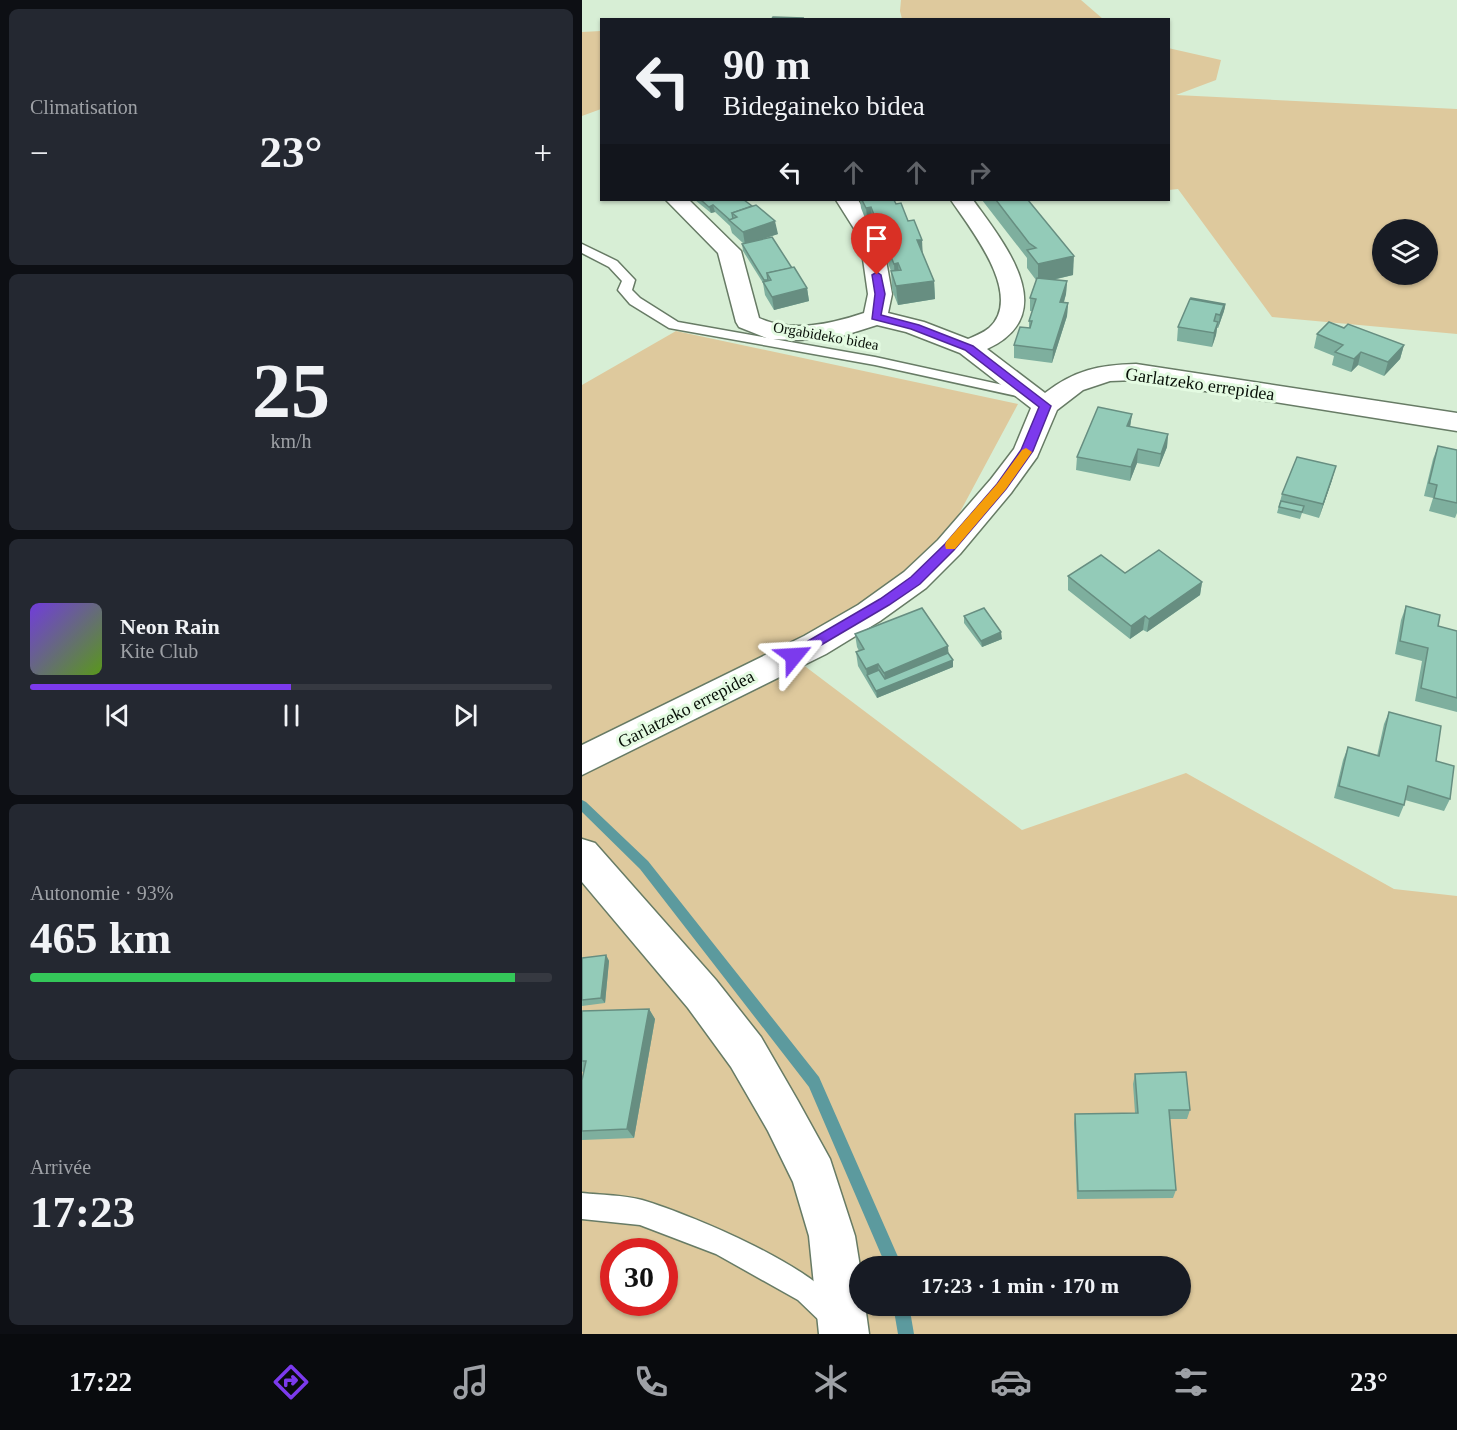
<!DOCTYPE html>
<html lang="fr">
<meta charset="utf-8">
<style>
:root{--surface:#171b24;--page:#242831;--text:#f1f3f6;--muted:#9ea1a6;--line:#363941;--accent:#7c3aed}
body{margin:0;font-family:Georgia,serif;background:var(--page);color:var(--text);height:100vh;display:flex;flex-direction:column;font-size:22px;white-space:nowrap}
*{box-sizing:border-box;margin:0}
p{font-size:20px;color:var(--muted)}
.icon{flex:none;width:33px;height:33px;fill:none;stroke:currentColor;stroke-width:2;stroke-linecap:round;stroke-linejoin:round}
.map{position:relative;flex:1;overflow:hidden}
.panel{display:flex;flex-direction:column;gap:9px;padding:9px;background:#0d0f14;width:582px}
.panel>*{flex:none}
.hud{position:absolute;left:18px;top:18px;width:570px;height:183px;border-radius:0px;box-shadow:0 2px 4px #0004;background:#171b24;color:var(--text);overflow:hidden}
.fabs{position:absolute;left:790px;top:219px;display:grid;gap:12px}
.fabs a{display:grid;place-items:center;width:66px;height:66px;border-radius:50%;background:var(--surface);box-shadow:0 2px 4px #0004;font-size:30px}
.speed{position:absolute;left:18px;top:1238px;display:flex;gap:12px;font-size:30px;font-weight:700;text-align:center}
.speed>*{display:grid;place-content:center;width:78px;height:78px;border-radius:50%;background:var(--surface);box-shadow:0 2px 4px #0004;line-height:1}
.speed .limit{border:9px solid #d22;background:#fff;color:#111}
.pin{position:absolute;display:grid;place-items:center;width:51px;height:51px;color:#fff;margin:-62px -26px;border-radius:50% 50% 50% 0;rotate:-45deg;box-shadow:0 0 6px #0007}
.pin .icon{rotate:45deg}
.me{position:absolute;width:66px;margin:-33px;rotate:63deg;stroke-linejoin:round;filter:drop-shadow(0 0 4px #0008)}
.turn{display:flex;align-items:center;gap:21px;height:126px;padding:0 24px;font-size:27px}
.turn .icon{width:78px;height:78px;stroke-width:2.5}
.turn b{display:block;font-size:42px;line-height:51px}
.lanes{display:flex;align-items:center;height:57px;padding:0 24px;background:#0003;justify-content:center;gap:30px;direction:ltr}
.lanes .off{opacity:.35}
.big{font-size:45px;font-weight:800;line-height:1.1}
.panel .card{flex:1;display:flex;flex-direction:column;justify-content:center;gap:9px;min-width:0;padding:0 21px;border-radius:9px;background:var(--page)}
.panel .dial{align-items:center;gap:0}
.dial b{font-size:78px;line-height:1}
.song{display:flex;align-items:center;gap:18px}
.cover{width:72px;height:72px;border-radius:9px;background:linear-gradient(135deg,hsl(260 70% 55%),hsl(90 70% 35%))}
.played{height:6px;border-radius:3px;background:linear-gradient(90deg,var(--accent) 50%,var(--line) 50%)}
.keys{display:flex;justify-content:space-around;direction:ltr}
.heat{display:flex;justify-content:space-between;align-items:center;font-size:33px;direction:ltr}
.charge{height:9px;border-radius:4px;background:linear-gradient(90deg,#34c759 93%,var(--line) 0)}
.trip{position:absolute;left:267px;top:1256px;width:342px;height:60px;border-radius:30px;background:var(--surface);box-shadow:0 2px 4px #0004;font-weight:800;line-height:60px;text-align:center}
.tab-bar{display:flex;height:96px;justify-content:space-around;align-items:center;background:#090b0e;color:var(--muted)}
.tab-bar .icon{width:42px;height:42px}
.tab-bar .active{color:var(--accent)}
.tab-bar b{font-size:27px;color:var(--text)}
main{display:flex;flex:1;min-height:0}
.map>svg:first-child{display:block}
.green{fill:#dec99d;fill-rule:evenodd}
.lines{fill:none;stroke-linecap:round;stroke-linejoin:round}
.stream{fill:#5c9a9e;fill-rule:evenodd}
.service-casing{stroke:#677b65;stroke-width:3}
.minor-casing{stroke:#677b65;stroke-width:3}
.service{fill:#fff;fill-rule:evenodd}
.minor{fill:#fff;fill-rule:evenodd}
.wall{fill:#7eaf9e}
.shaded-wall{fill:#678e81}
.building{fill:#93cbb8;stroke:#678e81;stroke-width:1.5}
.route{fill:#7c3aed;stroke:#51269a;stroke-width:1.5}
.slow{fill:#f59e0b}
.labels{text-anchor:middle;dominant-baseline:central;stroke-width:6;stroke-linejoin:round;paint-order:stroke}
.far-street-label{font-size:15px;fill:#070f07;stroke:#e4fbe2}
.street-label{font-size:18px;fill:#070f07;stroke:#e4fbe2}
</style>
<main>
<section class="panel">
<div class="card"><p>Climatisation</p>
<div class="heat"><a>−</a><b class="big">23°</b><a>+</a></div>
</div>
<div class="card dial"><b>25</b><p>km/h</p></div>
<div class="card">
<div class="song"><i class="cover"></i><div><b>Neon Rain</b><p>Kite Club</p></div></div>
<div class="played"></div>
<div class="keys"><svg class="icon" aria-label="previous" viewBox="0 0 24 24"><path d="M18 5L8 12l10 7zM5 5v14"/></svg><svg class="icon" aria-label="pause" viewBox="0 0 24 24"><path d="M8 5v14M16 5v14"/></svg><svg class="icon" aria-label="next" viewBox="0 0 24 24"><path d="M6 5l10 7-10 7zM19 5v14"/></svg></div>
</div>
<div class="card"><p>Autonomie · 93%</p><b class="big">465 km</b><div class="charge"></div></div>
<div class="card"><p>Arrivée</p><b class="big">17:23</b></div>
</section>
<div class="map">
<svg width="875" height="1334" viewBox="0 0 875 1334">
<rect width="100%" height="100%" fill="#d7eed5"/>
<g class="green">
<polygon points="319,0 499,0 521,19 320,19 318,11"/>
<polygon points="19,31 19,109 0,116 0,32"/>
<path d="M586 48 639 60 634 80 594 95 875 109V334L690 317 596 189 587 190ZM801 230H846V274H801Z"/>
<path d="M94 331 436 404 363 540 216 661 440 830 604 773 812 889 875 896V1334H0V385ZM32 1251H82V1302H32ZM278 1266H598V1305H278Z"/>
</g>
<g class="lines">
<g class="stream">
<polygon points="0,800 4,802 66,861 237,1077 320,1266 304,1266 227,1087 58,869 0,812"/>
<polygon points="311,1305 327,1305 332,1334 316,1334"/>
</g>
<g class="service-casing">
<g id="service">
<polygon points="0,244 35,261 53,280 50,290 58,298 96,322 293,357 448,391 455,395 448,399 293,365 87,328 48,304 36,290 40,281 27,267 0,253"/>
<path d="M0 1193C19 1195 41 1195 60 1200 107 1214 245 1270 264 1316L260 1325 251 1329 242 1325 216 1300 134 1254 58 1225 0 1219Z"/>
</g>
</g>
<g class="minor-casing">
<g id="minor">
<path d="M84 200H107L159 251 177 318C210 333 249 324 282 313L286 294 278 238 254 200H276L300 238 310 294 306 313 342 322 386 339C393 336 401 333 407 328 443 296 388 228 369 200H391C422 243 481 314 405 349L463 393C493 370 517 365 554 364L875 413V431L554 380 528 381 501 390 475 410 455 457 429 493 378 554 344 588 298 621 244 654 0 775V745L222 636 276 605 322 572 356 540 409 479 432 449 449 408 378 353 324 332 295 325 257 337 216 340 187 339 157 327 154 322 136 253Z"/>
<polygon points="0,839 13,843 134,980 179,1037 216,1101 248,1159 273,1236 278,1267 278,1305 283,1305 287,1334 237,1334 227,1236 211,1182 186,1131 149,1067 106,1008 0,882"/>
</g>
</g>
<use href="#service" class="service"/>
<use href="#minor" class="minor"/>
</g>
<g class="wall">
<polygon points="113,200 162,200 196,234 175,241 210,268 225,288 227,301 192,310 183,295 181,283 161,251 160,244 162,244 150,233 148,226 133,212 129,213"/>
<polygon points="278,200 312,200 341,256 352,281 353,299 316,305 310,290 309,271 306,263 305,245 304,243 298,244 291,226 286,226 279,208"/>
<polygon points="400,200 446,200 491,275 471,280 485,281 484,294 482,302 486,303 485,316 470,363 432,358 432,345 447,328 447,321 450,311 448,311 448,298 454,280 445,268 445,258"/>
<polygon points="643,304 642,311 636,328 635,328 634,335 630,347 595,341 596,327"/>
<polygon points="762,328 822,345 818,359 802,376 776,365 769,372 750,365 752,356 732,348 735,334"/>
<polygon points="550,414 548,427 586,434 585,447 577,467 555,463 548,481 494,470 495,457"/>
<polygon points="856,446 875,450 875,513 873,518 847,511 851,498 842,496 851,459"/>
<polygon points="750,480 737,518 720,513 718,519 695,513 700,494"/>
<polygon points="543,573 620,582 618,595 565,632 561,630 548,639 486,590 486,576"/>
<polygon points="824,606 856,626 875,631 875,712 833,701 840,661 813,654 819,620"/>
<polygon points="382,616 420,639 400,647 382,623"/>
<polygon points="273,634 366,646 366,653 371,667 295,698 276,666 274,652 277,651 275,647"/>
<polygon points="807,712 854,761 868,799 862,811 823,800 822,805 817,817 752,798 761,760 766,747 795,756 802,724"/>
<polygon points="24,955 27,961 23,1003 0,1006 0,958"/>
<polygon points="67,1009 73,1019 52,1138 0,1140 0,1080 2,1071 0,1072 0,1011"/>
<polygon points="553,1074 608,1110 605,1119 588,1119 594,1190 591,1198 495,1199 492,1123 493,1114 553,1113 551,1084"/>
</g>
<g class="shaded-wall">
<polygon points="131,205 133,212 129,213 127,207"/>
<polygon points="289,207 291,226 286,226 284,208"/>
<polygon points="193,221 196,234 163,245 161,232"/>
<polygon points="303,224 304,243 298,244 296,225"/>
<polygon points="335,240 340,240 341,258"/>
<polygon points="492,256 491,275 456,283 456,264"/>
<polygon points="316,263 318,282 313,282 312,264"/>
<polygon points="352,281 353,299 316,305 314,286"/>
<polygon points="485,281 484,294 478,315 478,302"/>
<polygon points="225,288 227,301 192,310 190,297"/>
<polygon points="486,303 485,316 470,363 471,350"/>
<polygon points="643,304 642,311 636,328 638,315 642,305"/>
<polygon points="636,322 634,335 630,347 632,333"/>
<polygon points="822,345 818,359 802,376 806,362"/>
<polygon points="779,352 776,365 769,372 772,359"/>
<polygon points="550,414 548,427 545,426"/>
<polygon points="586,434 585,447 577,467 579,454"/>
<polygon points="556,449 555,463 548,481 549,467"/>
<polygon points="754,466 750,480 737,518 741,504"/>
<polygon points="620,582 618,595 565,632 567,619"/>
<polygon points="563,616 561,630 548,639 549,626"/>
<polygon points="419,632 420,639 400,647 399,641"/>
<polygon points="366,646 367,660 304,686 302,673"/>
<polygon points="371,660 371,667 295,698 294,691"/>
<polygon points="296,664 298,677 285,675 284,669"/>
<polygon points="24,955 27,961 23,1003 19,998"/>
<polygon points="67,1009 73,1019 52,1138 45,1129"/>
</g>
<g class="building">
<polygon points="191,17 221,18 220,20 189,20"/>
<polygon points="119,200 162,200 170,206 150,213 151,219 148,220 131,205 127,207"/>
<polygon points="280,200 312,200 314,204 319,203 326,221 332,220 340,240 335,240 352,281 314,286 309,271 319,270 316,263 312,264 304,245 310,244 303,224 296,225 289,207 284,208"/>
<polygon points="414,200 446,200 492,256 456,264 445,250 454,248 447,243"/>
<polygon points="174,205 193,221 161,232 147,220 155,217 150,213"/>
<polygon points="190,237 210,268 185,273 186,280 182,280 160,244"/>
<polygon points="212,267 225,288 190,297 181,282 189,280 185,273"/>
<polygon points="455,278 485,281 478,302 486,303 471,350 432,345 438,327 448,328 450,321 447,321 454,299 448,298"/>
<polygon points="609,298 643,304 641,311 642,305 609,299"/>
<polygon points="608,299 642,305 638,315 634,314 632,321 636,322 632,333 596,327"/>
<polygon points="747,322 762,328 766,324 822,345 806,362 779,352 772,359 753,352 761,345 735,334"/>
<polygon points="516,407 550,414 545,426 586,434 579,454 556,449 549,467 495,457"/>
<polygon points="856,446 875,450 875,503 852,498 855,485 847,483"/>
<polygon points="715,457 754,466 741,504 700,494"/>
<polygon points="699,501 722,506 720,512 697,507"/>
<polygon points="577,550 620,582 567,619 563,616 549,626 486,576 519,555 543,573"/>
<polygon points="824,606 858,615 856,626 875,631 875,698 839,688 846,648 818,641"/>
<polygon points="340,608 366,646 302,673 296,664 284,669 274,652 282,649 273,634"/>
<polygon points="402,608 419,632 399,641 382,616"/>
<polygon points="366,653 371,660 294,691 285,675 297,670 303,679"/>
<polygon points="807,712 859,726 854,761 872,766 868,799 826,786 822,805 757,786 766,747 797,756"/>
<polygon points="24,955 19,998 0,1000 0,958"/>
<polygon points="67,1009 45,1129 0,1131 0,1080 4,1061 0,1061 0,1011"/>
<polygon points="604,1072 608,1110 587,1110 594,1190 496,1191 493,1114 556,1113 553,1074"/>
</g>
<polygon class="route" points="295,272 299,275 303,294 299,315 337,325 391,346 469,406 451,451 424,489 372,550 338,584 307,605 212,661 205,656 207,652 298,599 329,577 363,544 415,484 439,450 457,407 383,350 329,329 290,319 293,294 290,275"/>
<polygon class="slow" points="444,448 450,452 424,489 373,549 364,549 363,545 364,542 415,484 440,450"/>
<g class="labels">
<g class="far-street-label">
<text transform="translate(244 336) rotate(10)">Orgabideko bidea</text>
</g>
<g class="street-label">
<text transform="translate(618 384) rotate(8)">Garlatzeko errepidea</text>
<text transform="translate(104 709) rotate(-27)">Garlatzeko errepidea</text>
</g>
</g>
</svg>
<div class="fabs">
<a><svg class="icon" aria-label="layers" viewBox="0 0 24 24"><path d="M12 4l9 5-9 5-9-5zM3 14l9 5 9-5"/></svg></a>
</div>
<div class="speed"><div class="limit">30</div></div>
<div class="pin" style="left:295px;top:275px;background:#d93025"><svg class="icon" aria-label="arrive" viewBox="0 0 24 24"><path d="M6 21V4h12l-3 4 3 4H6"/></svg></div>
<svg class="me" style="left:212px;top:656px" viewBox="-20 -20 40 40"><path d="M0-17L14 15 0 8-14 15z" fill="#7c3aed" stroke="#fff" stroke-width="4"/></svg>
<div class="trip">17:23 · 1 min · 170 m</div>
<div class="hud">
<div class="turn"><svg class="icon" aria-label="left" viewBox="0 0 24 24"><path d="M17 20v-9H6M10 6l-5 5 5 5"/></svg><div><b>90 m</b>Bidegaineko bidea</div></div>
<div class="lanes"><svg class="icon" aria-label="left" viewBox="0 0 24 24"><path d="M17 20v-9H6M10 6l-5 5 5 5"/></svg><svg class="icon off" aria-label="ahead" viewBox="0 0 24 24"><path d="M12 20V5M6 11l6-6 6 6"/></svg><svg class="icon off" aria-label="ahead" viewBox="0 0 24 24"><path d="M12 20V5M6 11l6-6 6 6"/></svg><svg class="icon off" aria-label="right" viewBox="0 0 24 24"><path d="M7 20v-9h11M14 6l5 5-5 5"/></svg></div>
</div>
</div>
</main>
<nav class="tab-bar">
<b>17:22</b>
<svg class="icon active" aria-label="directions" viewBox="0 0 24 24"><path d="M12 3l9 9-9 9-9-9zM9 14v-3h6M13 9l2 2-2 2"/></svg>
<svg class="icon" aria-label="music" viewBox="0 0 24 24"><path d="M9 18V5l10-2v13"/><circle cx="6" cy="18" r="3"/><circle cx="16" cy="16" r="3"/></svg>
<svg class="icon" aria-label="phone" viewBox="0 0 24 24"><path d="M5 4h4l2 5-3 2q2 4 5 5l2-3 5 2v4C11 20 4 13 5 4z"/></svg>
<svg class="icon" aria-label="climate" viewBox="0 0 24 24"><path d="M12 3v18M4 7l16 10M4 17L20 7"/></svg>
<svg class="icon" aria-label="car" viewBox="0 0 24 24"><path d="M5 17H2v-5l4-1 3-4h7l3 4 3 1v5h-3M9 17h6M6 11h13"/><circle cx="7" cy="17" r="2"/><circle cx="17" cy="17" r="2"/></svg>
<svg class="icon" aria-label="filters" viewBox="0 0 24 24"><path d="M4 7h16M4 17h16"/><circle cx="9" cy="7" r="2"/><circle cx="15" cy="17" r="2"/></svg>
<b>23°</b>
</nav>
